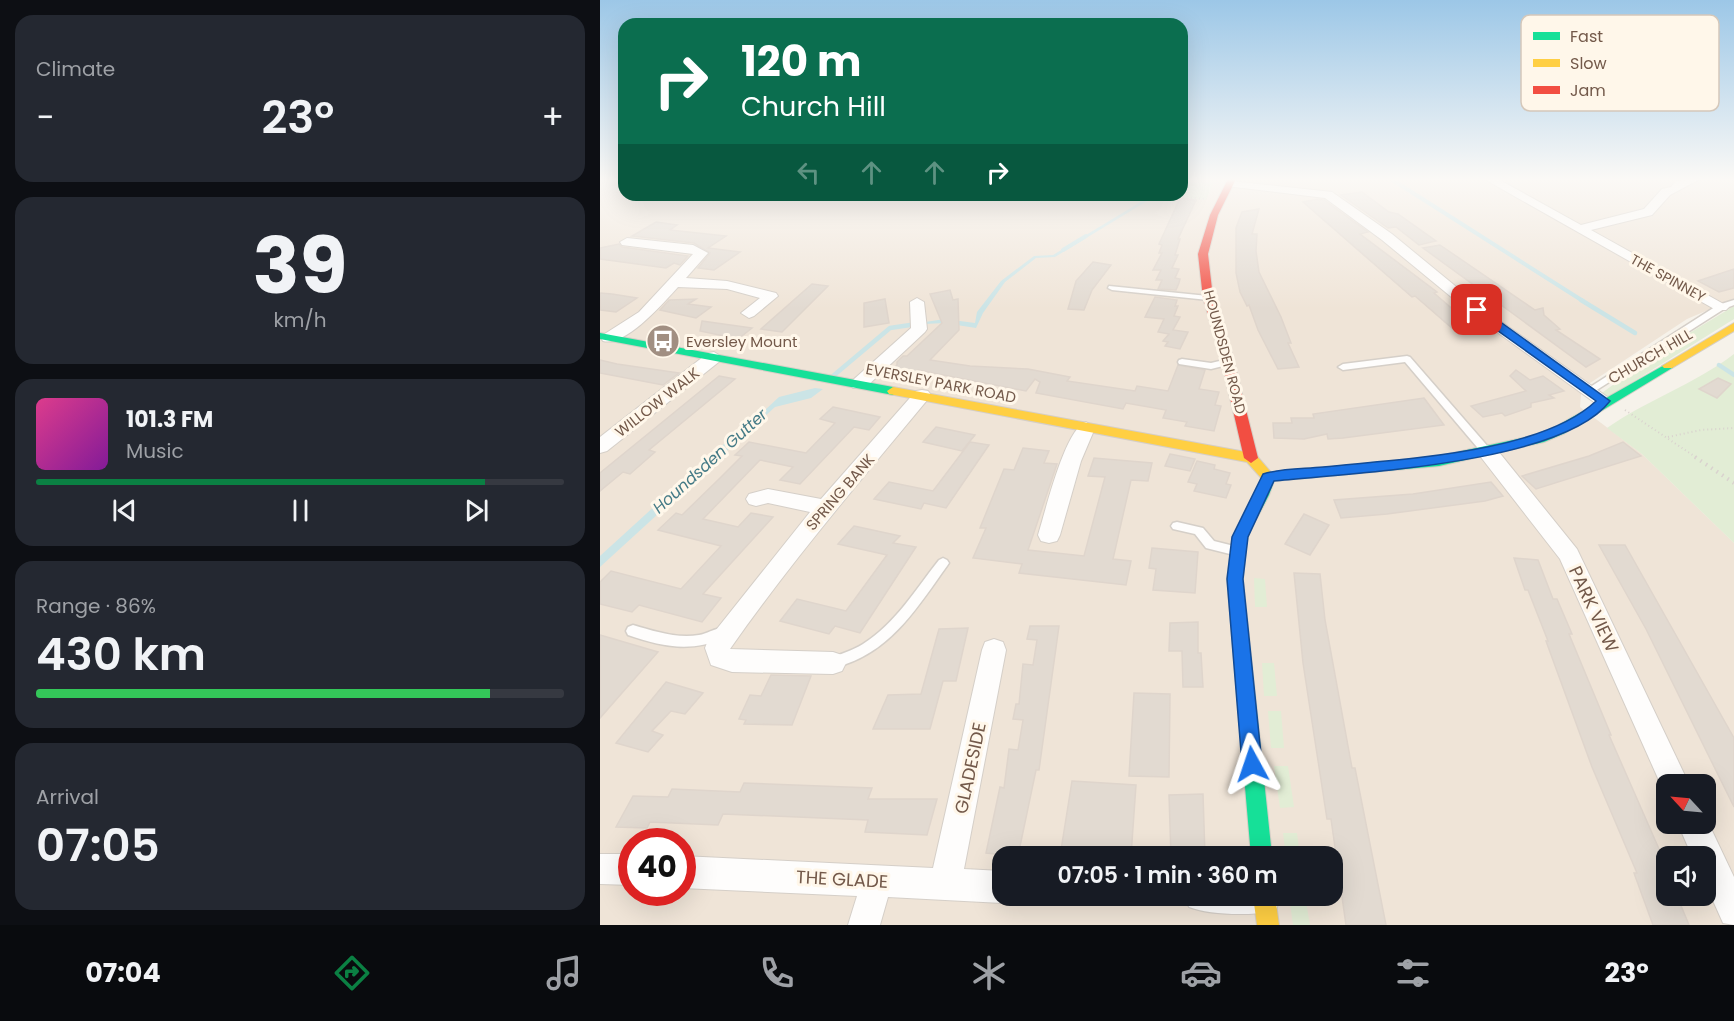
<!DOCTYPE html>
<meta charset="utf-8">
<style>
:root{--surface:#171b24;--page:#242831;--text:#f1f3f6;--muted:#9ea1a6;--line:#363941;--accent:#0b8043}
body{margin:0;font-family:Poppins,sans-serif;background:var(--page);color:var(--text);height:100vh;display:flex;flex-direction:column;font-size:22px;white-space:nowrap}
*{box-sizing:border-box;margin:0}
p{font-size:20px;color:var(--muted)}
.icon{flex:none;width:33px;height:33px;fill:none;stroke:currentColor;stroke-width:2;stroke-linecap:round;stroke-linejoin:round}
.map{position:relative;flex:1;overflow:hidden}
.sheet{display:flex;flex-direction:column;gap:15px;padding:15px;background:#0d0f14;width:600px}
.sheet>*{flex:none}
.guide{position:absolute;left:18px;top:18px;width:570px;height:183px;border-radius:18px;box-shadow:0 6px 24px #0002;background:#0b6e4f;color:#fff;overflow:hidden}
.needle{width:39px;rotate:296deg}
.controls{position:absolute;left:1056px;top:774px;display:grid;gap:12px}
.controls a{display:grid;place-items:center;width:60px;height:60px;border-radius:12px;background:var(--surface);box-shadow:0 6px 24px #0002;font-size:30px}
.speed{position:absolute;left:18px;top:828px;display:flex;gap:12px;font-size:30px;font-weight:700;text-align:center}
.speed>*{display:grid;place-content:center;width:78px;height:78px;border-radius:50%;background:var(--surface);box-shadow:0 6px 24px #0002;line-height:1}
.speed .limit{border:9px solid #d22;background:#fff;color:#111}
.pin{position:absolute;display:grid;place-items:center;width:51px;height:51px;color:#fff;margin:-26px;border-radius:12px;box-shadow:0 3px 9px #0006}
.me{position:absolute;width:66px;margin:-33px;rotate:355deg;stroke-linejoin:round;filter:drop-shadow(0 0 4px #0008)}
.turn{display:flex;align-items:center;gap:21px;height:126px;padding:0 24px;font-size:27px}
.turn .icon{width:78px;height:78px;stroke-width:2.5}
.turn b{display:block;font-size:42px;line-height:51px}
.lanes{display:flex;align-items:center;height:57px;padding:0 24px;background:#0003;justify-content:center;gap:30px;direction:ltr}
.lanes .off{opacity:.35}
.big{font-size:45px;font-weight:600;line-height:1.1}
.sheet .tile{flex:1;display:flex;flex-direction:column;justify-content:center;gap:9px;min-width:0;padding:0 21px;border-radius:18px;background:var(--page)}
.sheet .dial{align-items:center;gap:0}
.dial b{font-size:78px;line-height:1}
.song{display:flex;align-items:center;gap:18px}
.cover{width:72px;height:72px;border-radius:9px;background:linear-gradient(135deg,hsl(330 70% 55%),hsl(290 70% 35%))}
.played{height:6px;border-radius:3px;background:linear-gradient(90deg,var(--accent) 85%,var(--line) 85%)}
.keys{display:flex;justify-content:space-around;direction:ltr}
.heat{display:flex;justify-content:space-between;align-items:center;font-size:33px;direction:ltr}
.charge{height:9px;border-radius:4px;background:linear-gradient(90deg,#34c759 86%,var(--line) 0)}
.trip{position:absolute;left:392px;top:846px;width:351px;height:60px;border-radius:18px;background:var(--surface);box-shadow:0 6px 24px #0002;font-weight:600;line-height:60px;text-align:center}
.menu{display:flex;height:96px;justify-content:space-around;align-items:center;background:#090b0e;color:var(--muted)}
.menu .icon{width:42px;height:42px}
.menu .active{color:var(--accent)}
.menu b{font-size:27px;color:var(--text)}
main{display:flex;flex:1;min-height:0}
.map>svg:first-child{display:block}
.residential{fill:#efe4d7;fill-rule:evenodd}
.green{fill:#e2edd5}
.water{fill:#cbe4e6}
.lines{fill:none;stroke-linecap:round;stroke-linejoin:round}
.stream-far2{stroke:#cbe4e6;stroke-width:4}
.stream-far1{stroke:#cbe4e6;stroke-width:4.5}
.stream{stroke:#cbe4e6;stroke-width:6}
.building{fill:#e2dad1;stroke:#dfd5cc;stroke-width:1.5}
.lane-casing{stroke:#d5cfc8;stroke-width:3}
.street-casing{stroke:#d5cfc8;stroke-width:2}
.fast-casing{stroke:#d5cec6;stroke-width:2}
.slow-casing{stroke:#d5cec6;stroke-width:2}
.jam-casing{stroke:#d5cec6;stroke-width:2}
.path-far1{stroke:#d9d2ce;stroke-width:2;stroke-dasharray:1 3;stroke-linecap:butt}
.path{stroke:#d9d2ce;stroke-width:4;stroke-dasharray:1.5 5;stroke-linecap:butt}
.lane{fill:#fefdfc;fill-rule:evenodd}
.street{fill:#fefdfc;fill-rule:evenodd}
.fast{fill:#16e098;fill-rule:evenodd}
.slow{fill:#ffcf43;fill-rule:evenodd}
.jam{fill:#f24e42;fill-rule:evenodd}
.route{fill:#1a73e8;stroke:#114b97;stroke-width:1.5}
.labels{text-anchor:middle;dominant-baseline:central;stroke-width:6;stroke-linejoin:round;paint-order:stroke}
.far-street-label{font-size:14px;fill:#73594a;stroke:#fff7ea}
.poi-label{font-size:15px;fill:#73594a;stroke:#fff7ea;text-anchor:start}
.street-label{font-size:15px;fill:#73594a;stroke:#fff7ea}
.water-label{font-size:16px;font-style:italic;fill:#447a86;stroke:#fff7ea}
.near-street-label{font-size:18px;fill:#73594a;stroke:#fff7ea}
.key{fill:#fff7ea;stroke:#d5c8ba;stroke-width:1.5}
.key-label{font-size:16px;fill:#73594a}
</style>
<main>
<section class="sheet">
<div class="tile"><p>Climate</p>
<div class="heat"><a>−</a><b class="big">23°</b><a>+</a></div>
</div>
<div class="tile dial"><b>39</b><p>km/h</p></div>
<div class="tile">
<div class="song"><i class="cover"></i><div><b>101.3 FM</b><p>Music</p></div></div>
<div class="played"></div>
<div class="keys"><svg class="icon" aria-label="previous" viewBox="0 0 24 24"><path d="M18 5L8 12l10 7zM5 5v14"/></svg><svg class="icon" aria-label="pause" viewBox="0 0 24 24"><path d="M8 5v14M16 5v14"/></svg><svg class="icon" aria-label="next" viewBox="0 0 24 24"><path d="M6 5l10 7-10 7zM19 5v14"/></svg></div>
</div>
<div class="tile"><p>Range · 86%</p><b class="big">430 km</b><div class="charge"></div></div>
<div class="tile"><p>Arrival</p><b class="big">07:05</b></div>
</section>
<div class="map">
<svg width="1134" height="925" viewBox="0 0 1134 925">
<rect width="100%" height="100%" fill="#f6f2ea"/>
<path class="residential" d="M0 179H24V195H582V179H1134V299L1087 319 987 385 981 394 980 407 1042 454 1134 543V925H0ZM1066 784H1106V824H1066ZM32 842H82V892H32ZM402 856H732V896H402ZM1066 856H1106V896H1066Z"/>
<g class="green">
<polygon points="582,179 616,179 606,200 555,195 540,203 519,195 582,195"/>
<polygon points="1134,306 1134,319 1007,398 999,395 1060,351"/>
<path d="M1134 354V543L1042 454 1007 428C1047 400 1095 384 1134 354Z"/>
<polygon points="654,578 665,579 667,607 655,607"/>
<polygon points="662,663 674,663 677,696 664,696"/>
<polygon points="668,711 681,711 684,748 671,748"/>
<polygon points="674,766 688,766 694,807 680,808"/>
<polygon points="683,833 697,833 700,856 686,856"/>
<polygon points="689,896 705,896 710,925 693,925"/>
</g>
<g class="water">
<polygon points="552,195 557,195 455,257 436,258 405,282 383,313 376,328 344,323 325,324 325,322 345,319 375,323 377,312 401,281 434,256 453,255"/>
<polygon points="215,388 223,389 211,398 175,407 0,567 0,562 179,397"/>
</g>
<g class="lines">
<g class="stream-far2">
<polyline points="791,179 983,301"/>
<polyline points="463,250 486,236"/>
</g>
<g class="stream-far1">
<polyline points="981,300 1035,333"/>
<polyline points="1119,365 1134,375"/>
<polyline points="233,376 290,328 317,324"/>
<polyline points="112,458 156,418"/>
</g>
<polyline class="stream" points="0,560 113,457"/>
</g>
<g class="building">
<polygon points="762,192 789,212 798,214 836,241 819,245 796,227 788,228 741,195"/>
<polygon points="580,198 596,200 578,239 580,239 575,255 578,255 572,268 579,269 575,278 580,279 579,283 576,290 558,289 562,280 556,280 561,270 553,270 562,253 559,253 562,245 559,244"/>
<polygon points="718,199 724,200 768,232 760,234 837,292 834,293 872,326 853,329 815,296 812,297 703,202"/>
<polygon points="659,209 652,234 657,234 656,251 659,272 681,317 691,343 688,343 699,367 678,369 658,330 649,305 647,306 640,292 636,273 636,228 642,212"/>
<polygon points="56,222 77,225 70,230 126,236 108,248 140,252 114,270 98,268 110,253 94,243 32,236"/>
<polygon points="19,244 22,247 88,256 80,265 74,263 66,268 0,259 0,248"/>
<polygon points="840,245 935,310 943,308 944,315 960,329 956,330 1000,359 986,367 823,248"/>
<polygon points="493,262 511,265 492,290 484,310 468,309 476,281"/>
<polygon points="1134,269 1134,288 1119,292 1098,281"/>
<polygon points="212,284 228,286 182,332 161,329"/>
<polygon points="350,290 353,300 358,299 359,330 330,360 370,366 428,369 470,377 467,381 535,391 537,386 568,391 578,365 605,370 599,389 619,392 615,405 621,406 614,431 585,426 587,422 563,418 566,410 526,403 523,409 436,393 440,382 435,379 426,391 318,370 307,380 287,376 297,365 297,362 303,356 307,356 342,323 330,294"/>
<polygon points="0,293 12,294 37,298 16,312 0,310"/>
<polygon points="555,297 577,300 575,306 578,306 574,316 580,317 573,330 588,332 580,349 565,346 568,342 563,341 569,334 558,332 564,319 545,317"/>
<polygon points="96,299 88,304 111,307 96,318 60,310 69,300"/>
<polygon points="285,299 289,323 264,327 264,303"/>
<polygon points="102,321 152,328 138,339 100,331"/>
<polygon points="0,360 17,364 79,373 63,385 0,373"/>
<polygon points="916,370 930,380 943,376 964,391 949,395 954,398 931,403 931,407 905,416 902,413 883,417 871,406 926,391 910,376"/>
<polygon points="119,376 135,379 49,450 55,452 30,474 23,472 0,491 0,473"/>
<polygon points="1118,378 1131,384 1117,398 1099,389"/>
<polygon points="824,398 844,425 743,438 728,439 727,434 704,439 674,438 673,423 692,423 691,418 714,418 713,414"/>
<polygon points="233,407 280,417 269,430 254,427 200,484 180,480 193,467 160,460 103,519 138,527 151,513 173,517 103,594 121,598 102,622 39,605 32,612 0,604 0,582 11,571 81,589 121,546 58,530 76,513 82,515 119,479 142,456 135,455 149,442 206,453 235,423 220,419"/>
<polygon points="336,427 375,435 362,451 323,442"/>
<polygon points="370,442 389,445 346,508 324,503 321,509 274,499 289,482 333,491"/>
<polygon points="1023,442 1041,456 936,489 922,476 989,456"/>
<polygon points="423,448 449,451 444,463 457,464 428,550 484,556 505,477 488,476 494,458 552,463 548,481 531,480 513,559 531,561 526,585 419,573 422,564 373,558 386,528 380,528 404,469 414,470"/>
<polygon points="570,454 595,459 590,471 565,466"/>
<polygon points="597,461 615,465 614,469 630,473 626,484 631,485 626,498 594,491 597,484 588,482"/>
<polygon points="891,482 903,496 885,501 787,514 741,518 734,500 813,494"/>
<polygon points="704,514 729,525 710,555 685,544"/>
<polygon points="254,526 300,536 293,543 316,547 260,633 235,626 229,634 180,621 197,599 246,611 287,555 238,544"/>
<polygon points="999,545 1025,545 1134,738 1134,807 1046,629"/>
<polygon points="552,548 598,552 595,593 553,590 556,569 549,568"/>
<polygon points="914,558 938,560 953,599 957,599 972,634 969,634 1011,735 1009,735 1066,865 1066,896 1077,896 1089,925 1053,925 1034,873 1037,873 992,767 946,641 948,641 928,590 925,590"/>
<polygon points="694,573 720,574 725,620 752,768 755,768 786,925 746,925 731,819 727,819 703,663"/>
<polygon points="598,622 598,653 601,653 603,687 583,687 582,651 569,651 570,623"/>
<polygon points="430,626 459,626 439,770 436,770 418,856 386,853 400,787 404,788 409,749 418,750 423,720 413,719 416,704 419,704 423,664 433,665 437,640 427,639"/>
<polygon points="368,628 356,681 343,681 330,729 273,729 288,695 321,694 339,629"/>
<polygon points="0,635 58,652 0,718"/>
<polygon points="171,675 211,676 192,725 144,724 146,720 139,719 150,695 161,696"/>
<polygon points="66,682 103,693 85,714 71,711 52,731 63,735 48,752 16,743"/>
<polygon points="534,693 570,694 569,777 529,776"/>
<polygon points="472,781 536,785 531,856 506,856 507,853 461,850"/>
<polygon points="144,783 272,788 268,799 337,799 327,835 265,832 268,820 123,814 118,825 50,822 47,828 16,827 33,796 68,797 72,789 140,792"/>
<polygon points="603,794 605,856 571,856 569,795"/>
</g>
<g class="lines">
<g class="lane-casing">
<g id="lane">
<polygon points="509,286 608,296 612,298 608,300 512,290 508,288"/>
<polygon points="1134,300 1134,305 1124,309 992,393 986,393 984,391 1118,305"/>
<polygon points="807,356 810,357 890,449 891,451 890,453 882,453 805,362 743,370 738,367 743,364"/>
<polygon points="582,359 611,363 628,359 632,362 631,364 611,369 579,364 578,362 579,360"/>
<polygon points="577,522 603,528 614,541 638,547 640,550 638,553 634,555 606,548 595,534 573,529 571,526 573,523"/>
<path d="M343 558 347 560 349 563 347 566C319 605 293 648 246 664 239 667 235 670 228 667L226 663 228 659C240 654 252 651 263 644 295 624 316 589 339 560Z"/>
<path d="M33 625C54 631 77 639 99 635 108 634 117 626 126 629L128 633 126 637C92 653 63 647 28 635L26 631 28 627Z"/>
</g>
</g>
<g class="street-casing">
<g id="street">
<polygon points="884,179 898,179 981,225 1044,209 1062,189 1071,187 1076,181 1100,179 1070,195 1052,215 991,230 1129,307 1126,310 1116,310"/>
<polygon points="630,181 732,192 792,234 882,308 1013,401 1010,405 998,405 872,314 782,240 725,198 626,186 626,182"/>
<path d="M27 238 93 245 108 253 86 278 127 281 176 293 178 296 154 316 149 318 141 313 160 298 127 289 78 287C64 302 26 347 3 341L1 338 3 335 39 312 93 254 22 245 20 242Z"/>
<polygon points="317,298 324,302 327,329 325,332 265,388 253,388 250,384 253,380 311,328 310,302"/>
<polygon points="114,352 122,357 120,361 7,451 0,453 0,437 108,353"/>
<path d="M322 390 328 391 331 395 328 399C260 481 191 562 130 649L233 652 242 655 246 663 242 671 233 674 132 672 111 665 105 648 108 640 210 512 168 503 156 506 149 504 146 499 149 494 168 489 221 499 316 391Z"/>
<path d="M486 422 495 428 481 461 460 535 457 541 449 543 441 541 438 535C445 513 465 428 486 422Z"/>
<polygon points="887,445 894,446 977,549 1089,784 1066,784 1065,794 960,559 880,456 877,451 880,446"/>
<polygon points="394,639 403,642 406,650 364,869 402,871 402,896 414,896 413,898 402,903 288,897 280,925 248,925 257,896 82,888 82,856 333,868 382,650 385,642"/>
<polygon points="1106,818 1134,877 1134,925 1123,923 1106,885 1106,856 1092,856 1078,824 1106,824"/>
<polygon points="0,854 32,854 32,885 0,884"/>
<path d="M584 896H680L681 898 676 909C657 917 609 915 589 907Z"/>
</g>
</g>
<g class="fast-casing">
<g id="fast">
<polygon points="0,333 293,387 299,391 293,395 0,339"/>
<polygon points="1068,363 1074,366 1072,368 965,433 944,442 839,466 674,481 669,495 647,537 643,579 672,856 651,856 627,579 633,537 655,495 663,474 839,456 936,435 955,427"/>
</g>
</g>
<g class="slow-casing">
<g id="slow">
<polygon points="1134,323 1134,331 1072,368 1064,368 1062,366"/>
<polygon points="293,387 651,453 656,455 675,477 668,482 663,480 647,462 289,394 287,391"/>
<polygon points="653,896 675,896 679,925 657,925"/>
</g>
</g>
<g class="jam-casing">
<polygon id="jam" points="628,179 636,179 618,215 608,254 613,298 631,350 658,458 651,463 644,458 619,350 603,298 598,254 610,215"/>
</g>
<g class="path-far1">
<polyline points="571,195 605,199"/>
<polyline points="1025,410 1097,458"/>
<polyline points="1068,437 1101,430 1134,428"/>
</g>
<polyline class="path" points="1095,457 1134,483"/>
<use href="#lane" class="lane"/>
<use href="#street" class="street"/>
<use href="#fast" class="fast"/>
<use href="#slow" class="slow"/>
<use href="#jam" class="jam"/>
</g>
<linearGradient id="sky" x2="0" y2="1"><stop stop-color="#9cc7e7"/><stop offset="0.58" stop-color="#fbf9f6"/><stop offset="1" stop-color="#fbf9f6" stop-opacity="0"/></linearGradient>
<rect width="1134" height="309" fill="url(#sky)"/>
<path class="route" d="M873 308H881L1010 401C962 464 752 473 674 481L648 537 643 579 662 764 659 771 652 773 645 771 642 764 627 579 632 537 663 474C682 468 703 469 723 467 798 459 940 454 996 401L873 313Z"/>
<defs>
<g id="bus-disc" transform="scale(1.725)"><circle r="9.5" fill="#a18f82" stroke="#fff7ea"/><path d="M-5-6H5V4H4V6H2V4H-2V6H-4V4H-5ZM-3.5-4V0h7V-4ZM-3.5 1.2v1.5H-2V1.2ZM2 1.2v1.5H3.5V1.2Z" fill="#fff"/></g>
</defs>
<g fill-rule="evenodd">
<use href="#bus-disc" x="63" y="341"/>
</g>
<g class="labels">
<g class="far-street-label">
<text transform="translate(1068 278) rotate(29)">THE SPINNEY</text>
<text transform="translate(625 352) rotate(75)">HOUNDSDEN ROAD</text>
</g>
<g class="poi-label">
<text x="86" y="341">Eversley Mount</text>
</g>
<g class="street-label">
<text transform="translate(1050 356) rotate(-30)">CHURCH HILL</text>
<text transform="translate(341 383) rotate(11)">EVERSLEY PARK ROAD</text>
<text transform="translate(57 402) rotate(-38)">WILLOW WALK</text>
<text transform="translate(240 492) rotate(-49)">SPRING BANK</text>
</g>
<g class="water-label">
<text transform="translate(110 461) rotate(-42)">Houndsden Gutter</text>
</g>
<g class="near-street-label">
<text transform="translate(994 609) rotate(65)">PARK VIEW</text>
<text transform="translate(370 768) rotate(-78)">GLADESIDE</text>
<text transform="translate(242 879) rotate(3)">THE GLADE</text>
</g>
</g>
<rect x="921" y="15" width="198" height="96" rx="9" class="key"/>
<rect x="933" y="32" width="27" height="8" fill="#16e098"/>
<rect x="933" y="59" width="27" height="8" fill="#ffcf43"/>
<rect x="933" y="86" width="27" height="8" fill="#f24e42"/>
<g class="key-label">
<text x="970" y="42">Fast</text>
<text x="970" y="69">Slow</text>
<text x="970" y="96">Jam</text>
</g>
</svg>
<div class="controls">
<a><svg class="needle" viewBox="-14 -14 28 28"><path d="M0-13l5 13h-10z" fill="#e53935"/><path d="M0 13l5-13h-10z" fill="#9ea1a6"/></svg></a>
<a><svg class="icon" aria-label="sound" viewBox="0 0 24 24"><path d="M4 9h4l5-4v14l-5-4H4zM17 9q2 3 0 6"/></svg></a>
</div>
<div class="speed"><div class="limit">40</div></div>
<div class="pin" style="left:877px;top:310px;background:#d93025"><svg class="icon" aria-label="arrive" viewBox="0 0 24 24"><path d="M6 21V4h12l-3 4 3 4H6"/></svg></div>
<svg class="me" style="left:652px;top:764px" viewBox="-20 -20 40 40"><path d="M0-17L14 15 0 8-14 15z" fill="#1a73e8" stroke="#fff" stroke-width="4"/></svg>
<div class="trip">07:05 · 1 min · 360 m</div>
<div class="guide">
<div class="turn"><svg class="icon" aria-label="right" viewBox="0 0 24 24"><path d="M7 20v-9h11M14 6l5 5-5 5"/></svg><div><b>120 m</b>Church Hill</div></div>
<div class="lanes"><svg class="icon off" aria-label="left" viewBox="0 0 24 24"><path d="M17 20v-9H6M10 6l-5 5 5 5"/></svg><svg class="icon off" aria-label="ahead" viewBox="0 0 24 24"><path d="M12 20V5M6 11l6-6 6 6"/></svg><svg class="icon off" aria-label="ahead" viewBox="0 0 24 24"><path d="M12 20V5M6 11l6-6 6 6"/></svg><svg class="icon" aria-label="right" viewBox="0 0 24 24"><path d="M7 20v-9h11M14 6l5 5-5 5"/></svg></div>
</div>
</div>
</main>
<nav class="menu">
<b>07:04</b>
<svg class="icon active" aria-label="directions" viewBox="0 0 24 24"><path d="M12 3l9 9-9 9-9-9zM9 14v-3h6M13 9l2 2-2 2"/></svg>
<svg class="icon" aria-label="music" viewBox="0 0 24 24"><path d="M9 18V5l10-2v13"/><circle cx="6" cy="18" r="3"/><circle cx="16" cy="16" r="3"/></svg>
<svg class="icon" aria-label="phone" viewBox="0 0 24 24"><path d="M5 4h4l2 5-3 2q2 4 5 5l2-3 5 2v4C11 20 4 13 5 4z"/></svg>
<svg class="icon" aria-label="climate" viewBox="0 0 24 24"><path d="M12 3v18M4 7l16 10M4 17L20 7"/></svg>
<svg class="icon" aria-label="car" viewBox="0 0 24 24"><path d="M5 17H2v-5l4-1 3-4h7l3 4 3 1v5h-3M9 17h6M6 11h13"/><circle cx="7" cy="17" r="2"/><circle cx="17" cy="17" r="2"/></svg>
<svg class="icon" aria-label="filters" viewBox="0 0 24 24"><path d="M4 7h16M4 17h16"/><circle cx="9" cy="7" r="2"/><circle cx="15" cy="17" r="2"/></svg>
<b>23°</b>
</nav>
